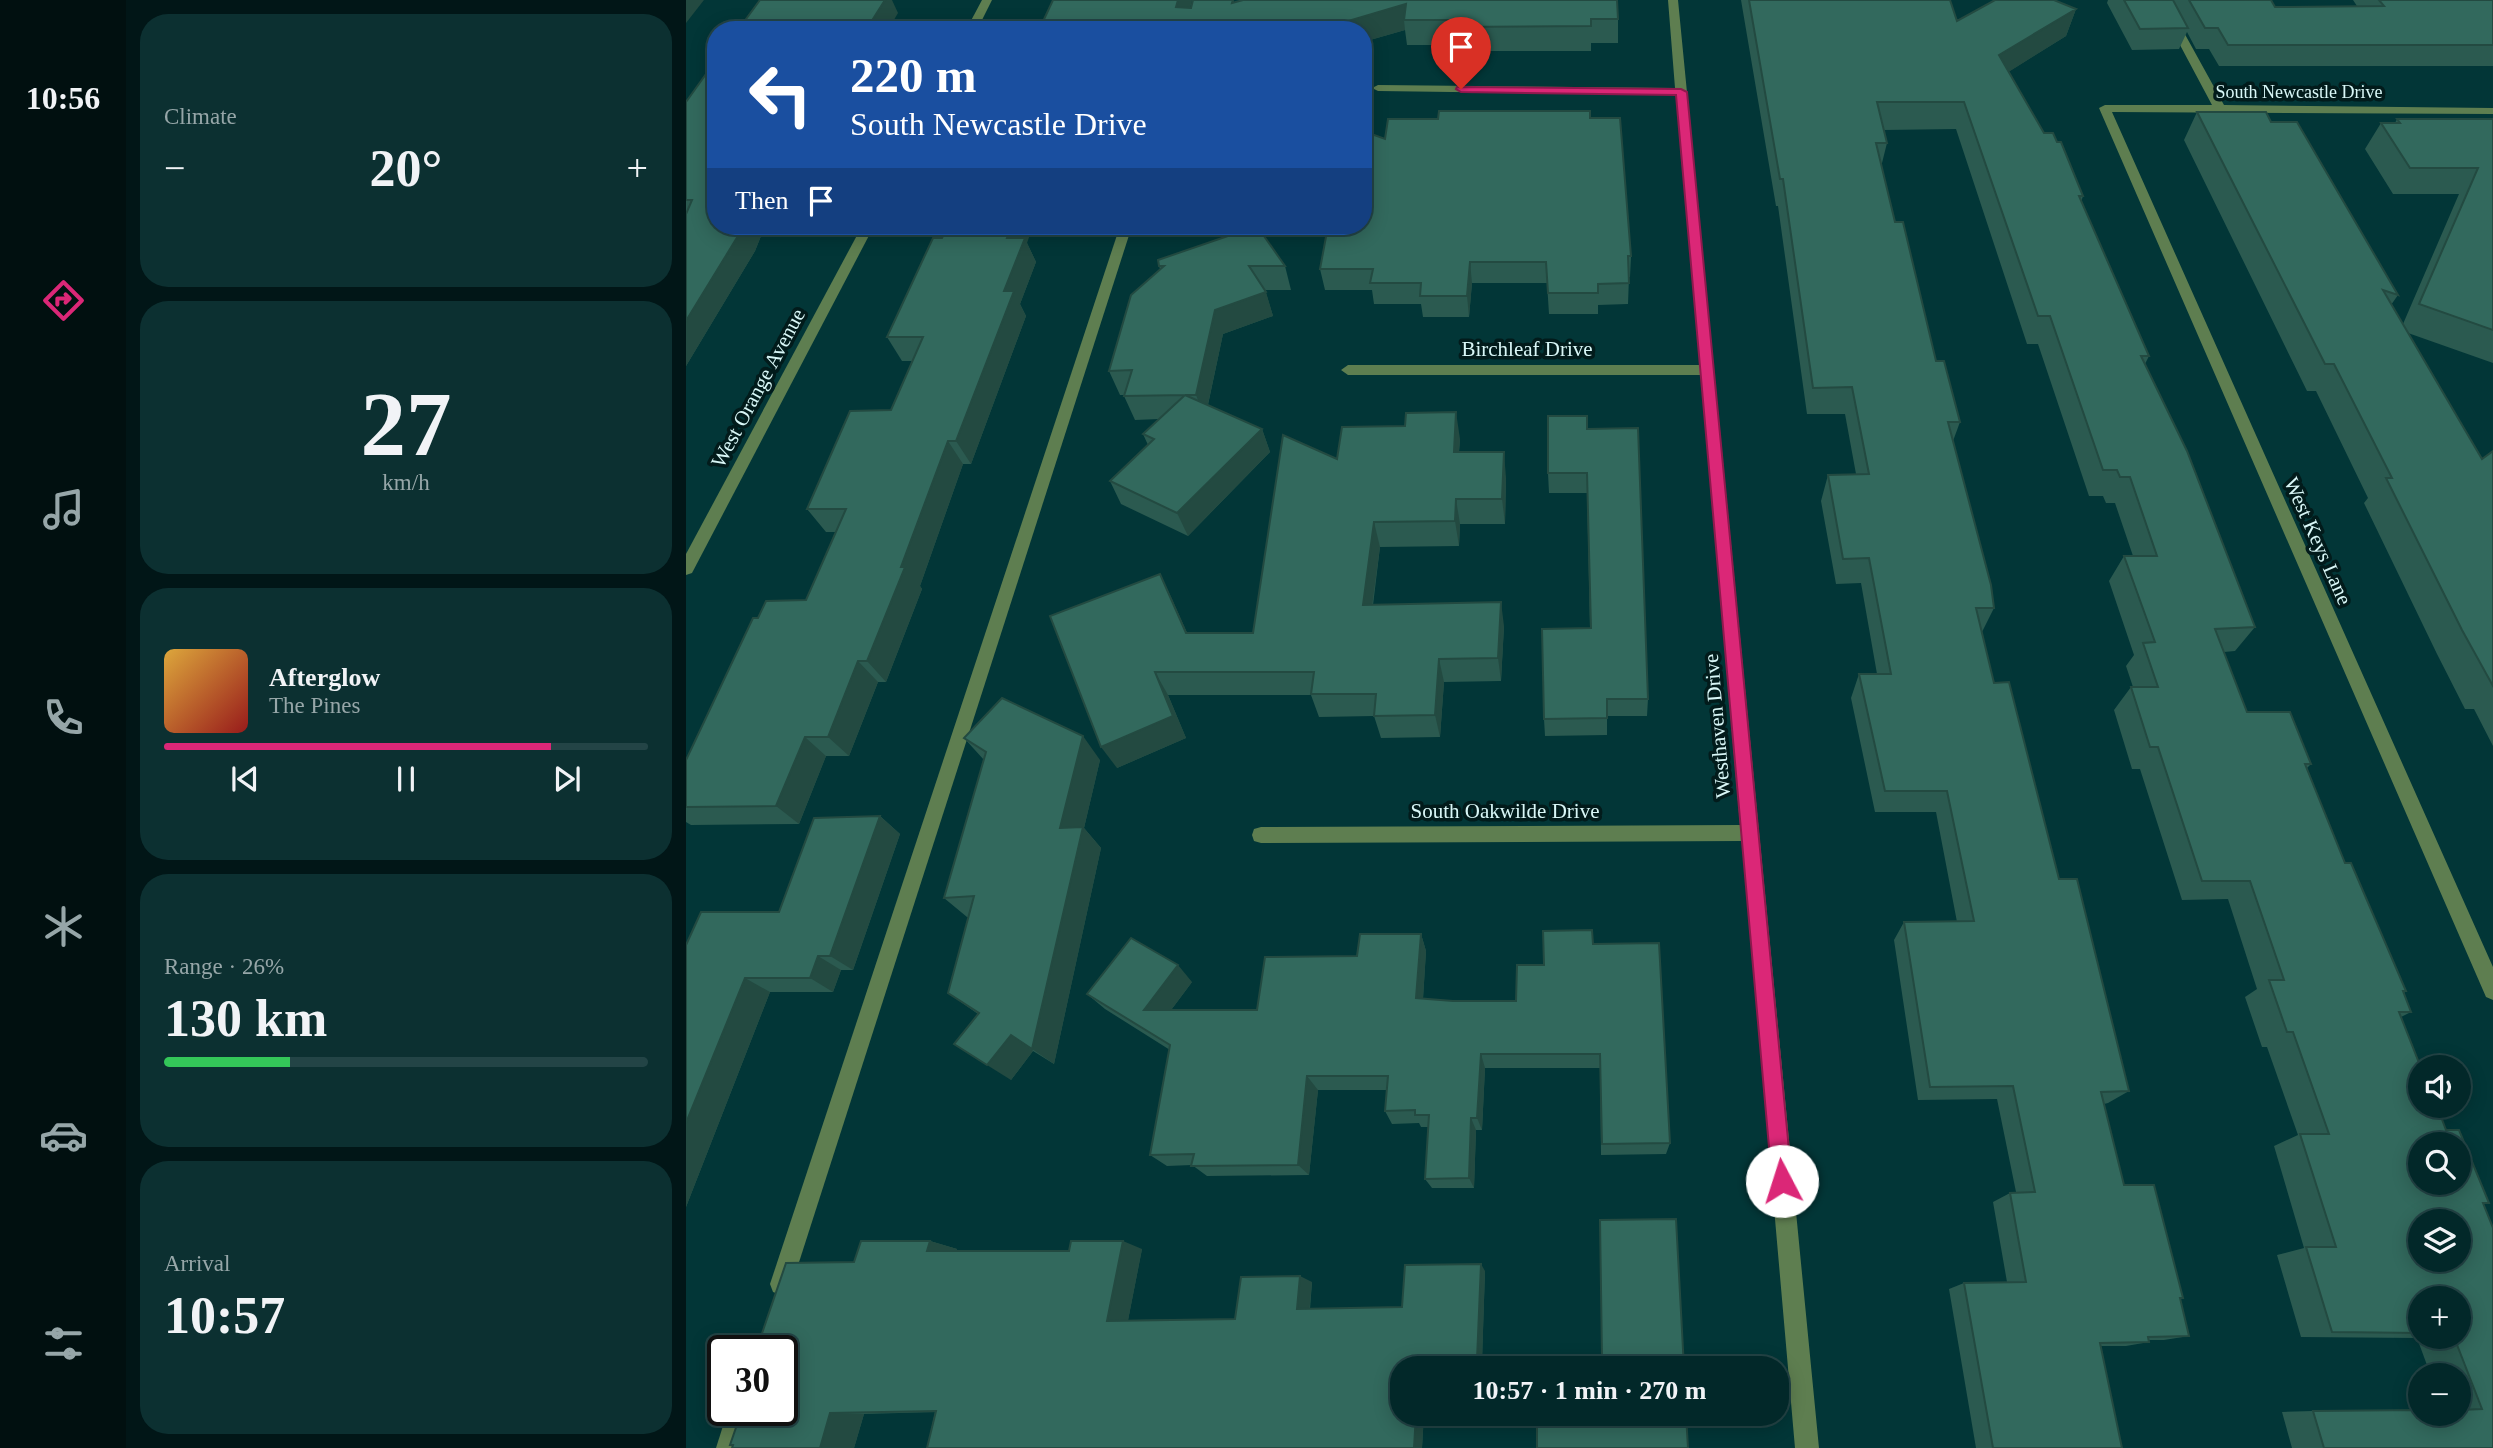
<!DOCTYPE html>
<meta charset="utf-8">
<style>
:root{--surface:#022829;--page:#0c3031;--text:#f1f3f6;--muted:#96a6a8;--line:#234446;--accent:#db2777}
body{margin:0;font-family:Georgia,serif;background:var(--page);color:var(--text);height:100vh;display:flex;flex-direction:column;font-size:26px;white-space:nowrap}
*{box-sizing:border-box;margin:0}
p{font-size:23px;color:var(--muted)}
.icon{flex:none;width:38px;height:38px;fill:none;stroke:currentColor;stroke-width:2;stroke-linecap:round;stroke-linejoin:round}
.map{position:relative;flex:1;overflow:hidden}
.drawer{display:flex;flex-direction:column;gap:14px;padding:14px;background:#011617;width:560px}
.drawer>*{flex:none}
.guide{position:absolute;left:21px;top:21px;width:665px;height:214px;border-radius:28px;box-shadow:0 4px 18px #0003,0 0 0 2px var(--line);background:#1a4fa0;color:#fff;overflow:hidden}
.fabs{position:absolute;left:1722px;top:1055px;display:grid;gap:14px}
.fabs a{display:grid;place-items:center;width:63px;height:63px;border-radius:50%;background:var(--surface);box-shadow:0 4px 18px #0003,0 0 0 2px var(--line);font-size:35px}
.speed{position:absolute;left:21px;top:1335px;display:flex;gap:14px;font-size:35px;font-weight:700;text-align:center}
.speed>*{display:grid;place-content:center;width:91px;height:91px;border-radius:50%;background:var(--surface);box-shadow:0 4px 18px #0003,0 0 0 2px var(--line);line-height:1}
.speed .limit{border:4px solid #111;border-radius:10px;background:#fff;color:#111}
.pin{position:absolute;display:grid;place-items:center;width:60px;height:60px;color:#fff;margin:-72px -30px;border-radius:50% 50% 50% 0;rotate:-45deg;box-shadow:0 0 7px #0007}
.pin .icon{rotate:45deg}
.me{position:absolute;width:77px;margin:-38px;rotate:355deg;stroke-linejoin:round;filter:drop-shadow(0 0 5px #0008)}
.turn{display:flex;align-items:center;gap:24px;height:147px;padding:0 28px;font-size:32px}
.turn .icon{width:91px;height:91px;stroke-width:2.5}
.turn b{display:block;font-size:49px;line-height:60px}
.then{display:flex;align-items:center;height:66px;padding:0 28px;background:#0003;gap:14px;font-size:26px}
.big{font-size:52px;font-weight:700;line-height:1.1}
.drawer .tile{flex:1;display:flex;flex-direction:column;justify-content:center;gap:10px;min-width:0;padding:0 24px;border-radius:28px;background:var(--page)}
.drawer .dial{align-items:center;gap:0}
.dial b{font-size:91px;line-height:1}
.song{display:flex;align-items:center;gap:21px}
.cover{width:84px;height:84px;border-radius:10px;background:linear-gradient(135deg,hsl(40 70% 55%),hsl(0 70% 35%))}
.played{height:7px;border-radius:4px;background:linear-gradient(90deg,var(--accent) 80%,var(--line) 80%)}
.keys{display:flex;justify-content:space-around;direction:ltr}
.heat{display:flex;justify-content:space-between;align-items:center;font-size:38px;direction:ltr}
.charge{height:10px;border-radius:5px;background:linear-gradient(90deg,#34c759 26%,var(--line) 0)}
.trip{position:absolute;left:704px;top:1356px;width:399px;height:70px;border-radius:28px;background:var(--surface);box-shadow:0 4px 18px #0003,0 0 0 2px var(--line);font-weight:700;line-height:70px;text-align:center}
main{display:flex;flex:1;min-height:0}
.dock{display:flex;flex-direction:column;width:126px;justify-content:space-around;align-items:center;background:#011010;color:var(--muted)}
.dock .icon{width:49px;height:49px}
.dock .on{color:var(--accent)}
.dock b{font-size:32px;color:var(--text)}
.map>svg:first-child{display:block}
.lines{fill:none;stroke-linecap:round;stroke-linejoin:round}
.minor{fill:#5e7e50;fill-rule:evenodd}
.wall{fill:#2b5a50;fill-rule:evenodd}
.shaded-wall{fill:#234a41}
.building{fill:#32695d;stroke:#234a41;stroke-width:2;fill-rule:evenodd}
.route{fill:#db2777;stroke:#8e194d;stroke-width:2}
.labels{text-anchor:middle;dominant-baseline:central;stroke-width:7;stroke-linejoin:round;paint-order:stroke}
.far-street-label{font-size:18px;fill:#d9f7f7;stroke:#021b1b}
.street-label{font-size:21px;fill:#d9f7f7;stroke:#021b1b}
</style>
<main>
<nav class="dock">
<b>10:56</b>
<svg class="icon on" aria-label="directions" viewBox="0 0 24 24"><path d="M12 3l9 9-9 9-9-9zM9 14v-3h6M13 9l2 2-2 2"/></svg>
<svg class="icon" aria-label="music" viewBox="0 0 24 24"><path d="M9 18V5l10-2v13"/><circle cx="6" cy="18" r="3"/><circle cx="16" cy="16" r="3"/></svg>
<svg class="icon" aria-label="phone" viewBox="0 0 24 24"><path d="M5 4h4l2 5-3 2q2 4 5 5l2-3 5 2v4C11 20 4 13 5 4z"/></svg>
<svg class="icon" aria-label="climate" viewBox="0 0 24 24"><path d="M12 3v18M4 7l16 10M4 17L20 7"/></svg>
<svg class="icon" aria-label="car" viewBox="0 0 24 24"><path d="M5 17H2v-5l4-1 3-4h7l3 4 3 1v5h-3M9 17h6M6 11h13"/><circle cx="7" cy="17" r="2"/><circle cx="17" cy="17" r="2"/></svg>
<svg class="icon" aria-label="filters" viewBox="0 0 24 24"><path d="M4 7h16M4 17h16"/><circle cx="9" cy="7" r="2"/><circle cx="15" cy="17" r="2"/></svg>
</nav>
<section class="drawer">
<div class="tile"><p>Climate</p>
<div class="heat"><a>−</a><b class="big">20°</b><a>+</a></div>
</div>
<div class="tile dial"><b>27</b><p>km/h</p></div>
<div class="tile">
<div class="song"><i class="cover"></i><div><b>Afterglow</b><p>The Pines</p></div></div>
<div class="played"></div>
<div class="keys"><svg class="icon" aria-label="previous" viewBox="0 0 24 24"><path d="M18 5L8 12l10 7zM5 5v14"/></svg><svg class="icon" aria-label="pause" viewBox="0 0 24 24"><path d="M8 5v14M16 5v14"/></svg><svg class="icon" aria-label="next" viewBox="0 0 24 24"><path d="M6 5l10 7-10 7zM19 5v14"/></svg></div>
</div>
<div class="tile"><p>Range · 26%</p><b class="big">130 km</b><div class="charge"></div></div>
<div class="tile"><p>Arrival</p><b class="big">10:57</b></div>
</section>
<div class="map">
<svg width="1807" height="1448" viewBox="0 0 1807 1448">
<rect width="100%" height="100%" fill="#023637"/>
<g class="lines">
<g class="minor">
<polygon points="296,0 306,0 291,30 280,30"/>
<polygon points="982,0 992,0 1133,1448 1109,1448 1056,841 575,843 568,841 566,835 568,829 575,827 1054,825 1015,375 662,375 655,370 662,365 1014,365 990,95 692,91 686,88 692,85 989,88"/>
<polygon points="1470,0 1480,0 1538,105 1807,108 1807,114 1426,112 1807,967 1807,1000 1800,997 1413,108 1419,105 1526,105"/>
<polygon points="176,226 188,226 6,573 0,575 0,554"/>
<polygon points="434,226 446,226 106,1284 103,1292 95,1295 87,1292 84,1284"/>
<polygon points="42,1410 66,1410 54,1448 30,1448"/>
</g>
</g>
<g class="wall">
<polygon points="506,0 504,8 932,19 932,43 905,43 905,51 768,51 767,45 721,45 719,30 677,42 677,30 353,30"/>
<path d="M1055 0H1264L1271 21 1390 9 1380 36 1322 72 1358 133 1397 196 1395 202 1463 356 1459 364 1569 627 1549 651 1538 652 1561 712 1625 764 1621 768 1659 863 1720 991 1718 993 1725 1012 1715 1017 1760 1130 1803 1203 1797 1204 1807 1448H1606L1596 1412 1627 1411 1773 1414V1376H1745L1731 1338 1615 1337 1591 1255 1618 1248 1588 1146 1612 1135 1581 1047H1576L1559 997 1571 989 1542 899 1496 900 1454 769H1446L1428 710 1445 687H1447L1440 666 1448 655 1423 581 1438 556H1447L1429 503H1420L1417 496H1403L1352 344H1341L1270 129 1198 130 1201 143 1195 167 1209 222 1250 361 1274 422 1267 441 1308 608 1296 632 1308 683 1443 1091 1422 1103 1418 1104 1438 1185 1497 1298 1494 1299 1503 1336 1478 1340H1463V1342L1440 1346H1415L1436 1448H1290L1263 1289 1278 1283 1321 1282 1307 1202 1324 1193 1330 1192 1311 1099 1232 1100 1208 940 1218 922H1271L1250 812H1189L1165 698 1173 674H1191L1175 583 1150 584 1135 501 1142 475 1170 474 1159 414H1121L1092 206H1090ZM1734 1298 1773 1337H1734Z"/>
<polygon points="1422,0 1585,0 1589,7 1671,6 1667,0 1807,0 1807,66 1533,66 1523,49 1510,49 1501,32 1493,49 1446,50 1421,3"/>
<polygon points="0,102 30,226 79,226 69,251 0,366"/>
<polygon points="1511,112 1585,122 1712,295 1705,305 1717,324 1773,194 1707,194 1679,149 1695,123 1709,123 1711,119 1807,119 1807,363 1722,333 1796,459 1807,451 1807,746 1788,709 1779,709 1751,654 1678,503 1682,498 1630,391 1621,391 1498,140"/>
<polygon points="904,118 945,256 944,277 943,277 942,304 912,305 912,314 863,314 861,283 786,283 783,317 737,317 735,304 688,304 686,290 639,290 634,269 699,139"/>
<polygon points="341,243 350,262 334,304 340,316 285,464 277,464 234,586 236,589 200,682 192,682 163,756 140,756 113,824 5,825 0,822 0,760 72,618 120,600 150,532 140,532 121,509 205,410 226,361 216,361 201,337"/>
<polygon points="473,266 599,266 605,290 579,290 587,316 537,334 522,405 576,429 584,452 502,536 435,504 424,481 462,445 457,434 473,419 449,420 438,396 439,395 434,395 423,371 474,269"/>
<polygon points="901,429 962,699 961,716 921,716 921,735 859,736 858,719 904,628 901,493 863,493 862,473"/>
<polygon points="774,439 773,452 820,478 819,524 774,524 773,546 694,547 687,605 818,626 815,681 758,682 754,737 695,738 688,716 633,717 625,695 482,695 500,738 431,768 474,574 501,633 567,633 651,459"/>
<polygon points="278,738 414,760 398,828 415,848 368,1064 347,1051 325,1080 292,1014 262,993 283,917 281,917 258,898 298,760"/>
<polygon points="194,816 214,834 167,970 155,970 147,992 84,992 0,1207 0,945 93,912"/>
<polygon points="735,934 740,951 737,999 767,1001 830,1001 858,965 907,944 984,1143 980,1154 915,1155 914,1068 799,1068 796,1130 790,1130 788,1188 746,1188 739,1179 742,1127 735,1127 733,1123 706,1124 699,1111 701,1090 632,1090 623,1175 521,1176 506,1165 481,1166 464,1155 484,1050 419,1009 401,994 506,982 485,1010 571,1010 671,956"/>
<polygon points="914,1220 998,1368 716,1368 716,1414 738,1414 736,1448 241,1448 249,1412 178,1414 168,1448 46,1448 47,1445 168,1262 244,1241 271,1249 270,1251 383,1251 456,1249 442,1320 549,1319 626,1282 624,1309 716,1307 799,1271 796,1360 916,1358"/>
</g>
<g class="shaded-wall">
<polygon points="0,0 18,0 0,23"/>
<polygon points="194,0 206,0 212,13 202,30 180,30"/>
<polygon points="492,0 506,0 497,30 490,7"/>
<polygon points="720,4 718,20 719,30 677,42 677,30 632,30"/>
<polygon points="1390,9 1380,36 1305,83 1313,55"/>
<polygon points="57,226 79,226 69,251 0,366 0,321"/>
<polygon points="326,226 347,226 341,243 350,262 334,304 340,316 285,464 270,441 318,291 321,238"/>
<polygon points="784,262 786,283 783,317 781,296"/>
<polygon points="580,292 587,316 537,334 519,418 510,395 529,310"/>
<polygon points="770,412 774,439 771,478 768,452"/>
<polygon points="576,429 584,452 502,536 491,513"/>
<polygon points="262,441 277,464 234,586 236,589 200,682 181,661"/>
<polygon points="818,452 820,478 819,524 816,499"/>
<polygon points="770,499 774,524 773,546 769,521"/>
<polygon points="688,522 694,547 683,629 677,605"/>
<polygon points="474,574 486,599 512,657 500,633"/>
<polygon points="815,602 818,626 815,681 812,658"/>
<polygon points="753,659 758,682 754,737 749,715"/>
<polygon points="172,661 192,682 163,756 142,737"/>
<polygon points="469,672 482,695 500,738 431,768 415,747"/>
<polygon points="397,736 414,760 398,828 415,848 368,1064 346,1049 374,828"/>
<polygon points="119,737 140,756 113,824 90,806"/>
<polygon points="194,816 214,834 167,970 144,956"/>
<polygon points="735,934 740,951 736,1014 730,998"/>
<polygon points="132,956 155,970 147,992 124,978"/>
<polygon points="492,965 506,982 474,1025 458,1010"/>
<polygon points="59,978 84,992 0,1207 0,1123"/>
<polygon points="325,1035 347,1051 325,1080 301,1065"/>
<polygon points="795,1054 799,1068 796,1130 791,1118"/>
<polygon points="621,1076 632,1090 623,1175 612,1165"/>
<polygon points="785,1118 790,1130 788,1188 783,1178"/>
<polygon points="244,1241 271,1249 268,1258 241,1251"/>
<polygon points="437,1241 456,1249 441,1326 421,1321"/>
<polygon points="795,1264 799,1271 796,1363 791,1360"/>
<polygon points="614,1276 626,1282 623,1314 611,1309"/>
<polygon points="144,1413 178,1414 168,1448 134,1448"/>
<polygon points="730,1414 738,1414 736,1448 728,1448"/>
</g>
<g class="building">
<polygon points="74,0 199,0 180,30 52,30"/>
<polygon points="367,0 492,0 490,7 505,8 507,0 547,0 546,3 557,0 931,0 932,19 905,19 905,26 765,27 766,20 718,20 720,4 632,30 353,30"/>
<path d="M1063 0H1264L1271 21 1309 0H1368L1390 9 1313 55 1358 133H1367L1371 142H1375L1397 196H1393L1463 356H1455L1501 451 1569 627 1529 629 1561 712H1604L1625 764H1619L1659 863H1665L1720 991H1717L1725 1012H1713L1735 1068H1734V1106H1751L1760 1130H1773L1803 1203H1797L1807 1228V1448H1638L1627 1411 1734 1410V1414H1773V1410L1796 1409 1768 1337H1773V1298H1734V1333L1646 1332 1620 1247H1650L1614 1134H1643L1607 1032H1601L1583 980H1598L1564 881H1516L1472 747H1464L1445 687H1472L1457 643 1469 642 1438 556H1471L1444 477H1434L1431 470H1417L1364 316H1352L1278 102H1191L1201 143H1190L1209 222H1217L1250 361H1258L1274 422H1262L1305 585 1308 608H1290L1308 683 1323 682 1373 879H1391L1443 1091 1415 1092 1438 1185H1468L1497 1298H1494L1503 1336 1462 1337 1463 1342 1414 1343 1436 1448H1307L1278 1283 1340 1282 1324 1193 1349 1192 1327 1086 1244 1087 1218 922 1288 921 1261 791H1199L1173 674H1205L1183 558 1157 559 1142 475 1183 474 1166 387 1127 388 1097 179H1094ZM1734 1144H1773V1183H1734ZM1734 1222H1773V1260H1734Z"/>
<polygon points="1438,0 1487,0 1502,28 1454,29"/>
<polygon points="1503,0 1585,0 1589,7 1698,6 1693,0 1807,0 1807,45 1542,45 1532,28 1519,28"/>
<polygon points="30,60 30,226 57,226 55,231 0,321 0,214 6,200 0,200 0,102"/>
<polygon points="753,111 904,111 904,118 934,118 945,256 942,256 943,283 912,284 912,293 862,293 860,262 784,262 781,296 734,296 735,283 684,283 687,269 634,269 642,226 677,226 677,131 699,139 702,119 752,119"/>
<polygon points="1511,112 1580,112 1585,122 1611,122 1712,295 1697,290 1796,459 1807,451 1807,686 1776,630 1700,478 1706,478 1648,364 1639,364"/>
<polygon points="1711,119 1807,119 1807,330 1733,304 1792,168 1724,168 1695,123 1714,123"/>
<polygon points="262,226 326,226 321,238 339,238 318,291 328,291 270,441 262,441 215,567 219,567 181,661 172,661 142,737 119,737 90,806 0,807 0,760 67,618 72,618 80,601 120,600 160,509 121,509 164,411 205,410 237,337 201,337 247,238 256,238"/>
<polygon points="571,226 599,266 563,266 580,292 529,310 510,395 499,395 576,429 491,513 424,481 468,439 457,434 499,395 438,396 446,370 423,371 445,295 478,266 473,266 472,260"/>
<polygon points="770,412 768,452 818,452 816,499 770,499 769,521 688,522 677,605 815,602 812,658 753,659 749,715 688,716 690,694 625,694 628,672 469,672 487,716 415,747 364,616 474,574 500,633 567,633 597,435 651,459 656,427 719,426 720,413"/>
<polygon points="862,416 901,416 901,429 952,428 962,699 921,699 921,718 858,719 856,629 905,628 901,473 862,473"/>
<polygon points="316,698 397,736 374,828 397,827 346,1049 325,1035 301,1065 268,1044 293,1013 262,993 288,896 258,898 300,752 278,738"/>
<polygon points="194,816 144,956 132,956 124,978 59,978 0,1123 0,945 15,912 93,912 128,818"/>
<polygon points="906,930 907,944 973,943 984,1143 916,1144 914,1054 795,1054 791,1118 785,1118 783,1178 739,1179 743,1115 729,1115 729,1110 699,1111 702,1076 621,1076 612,1165 505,1166 508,1154 464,1155 484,1045 401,994 445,938 492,965 458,1010 571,1010 579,957 671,956 674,934 735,934 730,998 767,1001 830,1001 831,965 858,965 857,931"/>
<polygon points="990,1219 998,1368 716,1368 716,1414 730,1414 728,1448 241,1448 250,1411 144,1413 134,1448 46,1448 47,1445 44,1445 55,1413 50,1413 51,1410 96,1410 96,1351 70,1351 100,1263 168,1262 175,1241 244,1241 241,1251 383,1251 385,1241 437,1241 421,1321 549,1319 555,1277 614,1276 611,1309 716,1307 719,1265 795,1264 791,1360 916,1358 914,1220"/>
<polygon points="851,1414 1000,1414 1002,1448 851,1448"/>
</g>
<polygon class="route" points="771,87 995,89 1001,92 1106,1181 1103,1188 1096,1191 1089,1188 1086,1181 990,95 775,92 770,89"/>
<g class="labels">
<g class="far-street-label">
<text x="1613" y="92">South Newcastle Drive</text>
</g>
<g class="street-label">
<text x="841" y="349">Birchleaf Drive</text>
<text transform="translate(72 388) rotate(-62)">West Orange Avenue</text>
<text transform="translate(1632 541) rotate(66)">West Keys Lane</text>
<text transform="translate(1031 726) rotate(-95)">Westhaven Drive</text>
<text x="819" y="811">South Oakwilde Drive</text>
</g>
</g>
</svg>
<div class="fabs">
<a><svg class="icon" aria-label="sound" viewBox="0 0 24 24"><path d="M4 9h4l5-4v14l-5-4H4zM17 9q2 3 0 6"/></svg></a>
<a><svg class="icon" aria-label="search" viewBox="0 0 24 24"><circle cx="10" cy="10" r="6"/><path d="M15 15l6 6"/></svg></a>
<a><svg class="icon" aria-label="layers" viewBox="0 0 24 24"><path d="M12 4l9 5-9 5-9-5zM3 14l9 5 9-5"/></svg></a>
<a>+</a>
<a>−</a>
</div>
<div class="speed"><div class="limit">30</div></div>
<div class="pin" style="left:775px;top:89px;background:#d93025"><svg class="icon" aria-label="arrive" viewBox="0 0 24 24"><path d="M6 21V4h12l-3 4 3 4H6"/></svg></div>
<svg class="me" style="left:1096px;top:1181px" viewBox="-20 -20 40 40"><circle r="19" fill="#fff"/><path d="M0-13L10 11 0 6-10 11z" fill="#db2777"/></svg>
<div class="trip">10:57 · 1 min · 270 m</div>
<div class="guide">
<div class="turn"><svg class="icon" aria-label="left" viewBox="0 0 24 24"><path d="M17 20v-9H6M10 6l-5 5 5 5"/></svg><div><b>220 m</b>South Newcastle Drive</div></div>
<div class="then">Then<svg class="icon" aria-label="arrive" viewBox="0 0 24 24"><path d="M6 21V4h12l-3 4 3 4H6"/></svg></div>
</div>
</div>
</main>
